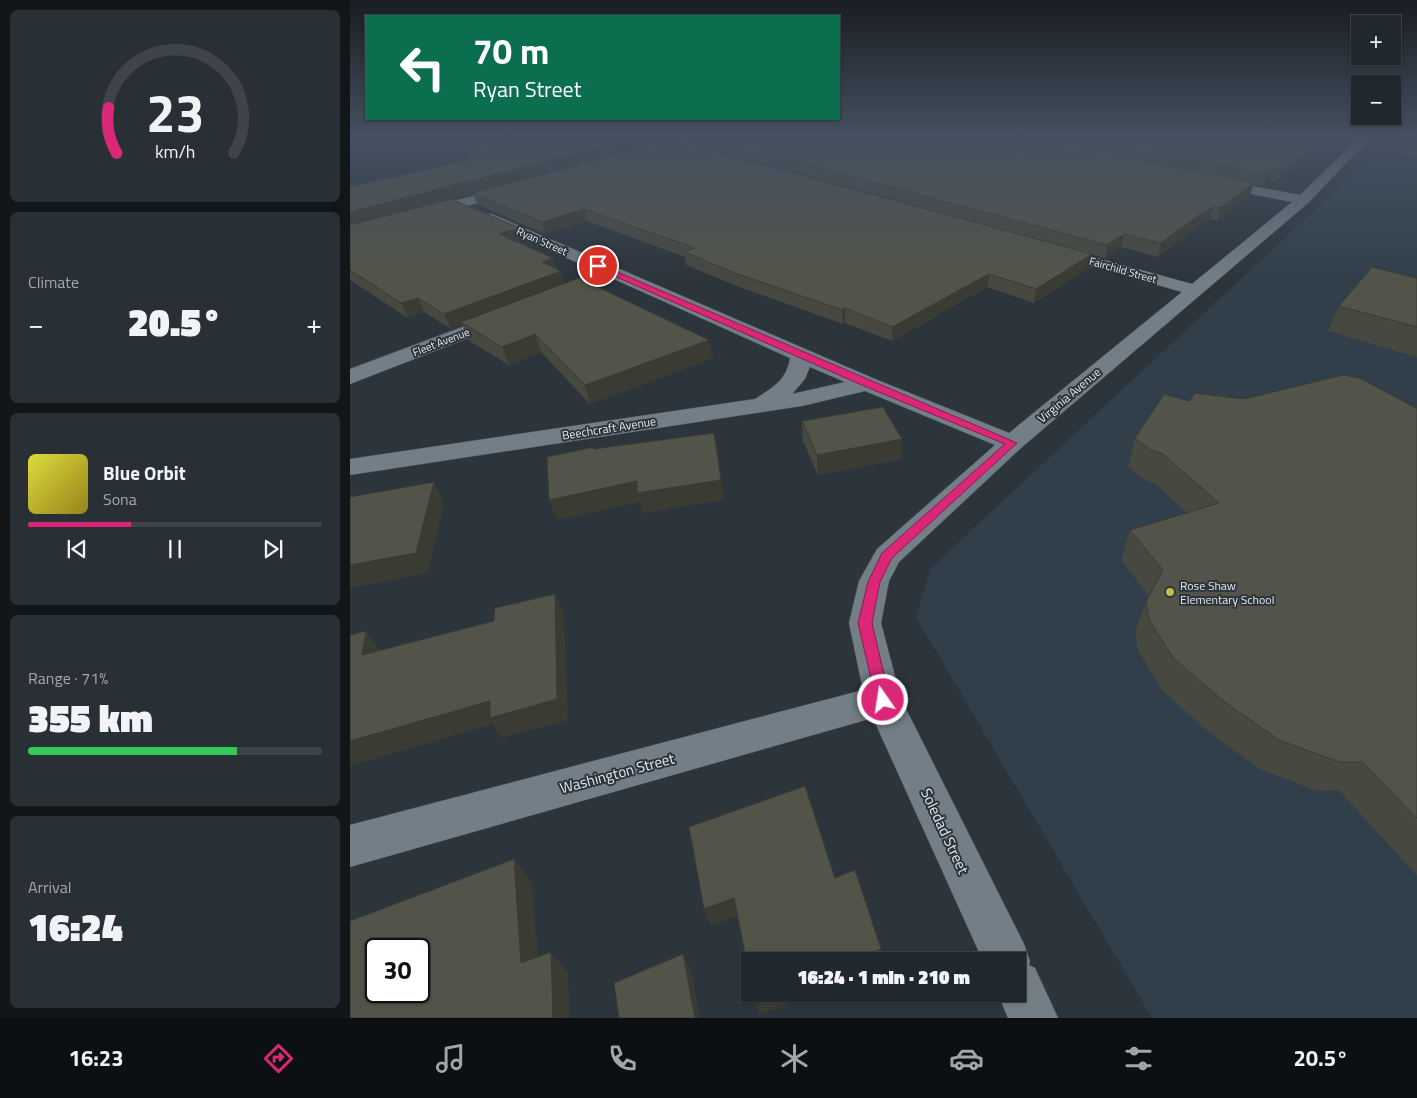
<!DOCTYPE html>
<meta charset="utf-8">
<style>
:root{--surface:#21282d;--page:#293035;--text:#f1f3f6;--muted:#a2a6aa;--line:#3e4449;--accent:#db2777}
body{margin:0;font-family:"Titillium Web",sans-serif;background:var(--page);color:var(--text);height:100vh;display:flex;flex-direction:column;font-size:19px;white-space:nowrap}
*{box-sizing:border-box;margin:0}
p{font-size:16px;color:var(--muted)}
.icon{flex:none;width:28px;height:28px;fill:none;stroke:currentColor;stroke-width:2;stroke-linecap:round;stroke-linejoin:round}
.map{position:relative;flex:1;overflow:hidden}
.panel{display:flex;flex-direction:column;gap:10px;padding:10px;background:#121619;width:350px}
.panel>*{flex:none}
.top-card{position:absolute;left:15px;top:15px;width:475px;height:105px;border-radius:0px;box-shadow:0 1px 4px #0004,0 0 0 1px var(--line);background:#0b6e4f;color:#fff;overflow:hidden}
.fabs{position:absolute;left:1001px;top:15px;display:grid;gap:10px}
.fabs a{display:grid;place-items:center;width:50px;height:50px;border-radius:0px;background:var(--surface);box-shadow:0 1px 4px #0004,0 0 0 1px var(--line);font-size:25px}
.speed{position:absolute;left:15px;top:938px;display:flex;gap:10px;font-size:25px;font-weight:700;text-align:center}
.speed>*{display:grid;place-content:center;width:65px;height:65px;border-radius:50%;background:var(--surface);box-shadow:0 1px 4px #0004,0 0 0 1px var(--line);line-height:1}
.speed .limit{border:2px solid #111;border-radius:8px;background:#fff;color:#111}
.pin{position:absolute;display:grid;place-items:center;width:42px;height:42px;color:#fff;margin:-21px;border:2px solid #fff;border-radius:50%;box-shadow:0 1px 5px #0007}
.me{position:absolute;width:55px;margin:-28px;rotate:347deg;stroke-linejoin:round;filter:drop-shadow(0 0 4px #0008)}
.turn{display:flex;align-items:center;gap:18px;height:105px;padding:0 25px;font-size:22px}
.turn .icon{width:65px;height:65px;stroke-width:2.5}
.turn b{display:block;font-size:35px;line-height:42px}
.big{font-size:38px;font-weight:800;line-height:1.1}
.panel .widget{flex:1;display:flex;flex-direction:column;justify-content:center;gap:8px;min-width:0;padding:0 18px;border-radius:8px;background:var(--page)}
.panel .dial{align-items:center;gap:0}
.dial svg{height:130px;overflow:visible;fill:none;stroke:var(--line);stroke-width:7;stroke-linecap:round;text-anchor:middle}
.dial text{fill:var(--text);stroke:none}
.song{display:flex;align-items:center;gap:15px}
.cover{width:60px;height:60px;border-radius:8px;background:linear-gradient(135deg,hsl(60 70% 55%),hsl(50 70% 35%))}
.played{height:5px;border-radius:2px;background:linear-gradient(90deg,var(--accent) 35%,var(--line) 35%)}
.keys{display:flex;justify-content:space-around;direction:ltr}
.heat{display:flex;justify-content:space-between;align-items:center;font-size:28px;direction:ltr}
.charge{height:8px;border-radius:4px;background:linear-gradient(90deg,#34c759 71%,var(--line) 0)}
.trip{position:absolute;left:391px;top:952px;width:285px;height:50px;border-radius:0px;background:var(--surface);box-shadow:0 1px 4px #0004,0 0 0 1px var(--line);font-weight:800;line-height:50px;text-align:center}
.tab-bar{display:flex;height:80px;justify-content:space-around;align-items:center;background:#0d1012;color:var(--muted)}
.tab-bar .icon{width:35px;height:35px}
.tab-bar .current{color:var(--accent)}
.tab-bar b{font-size:22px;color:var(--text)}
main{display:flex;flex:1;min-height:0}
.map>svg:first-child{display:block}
.built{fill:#313f4a}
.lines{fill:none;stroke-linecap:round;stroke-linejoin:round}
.minor-casing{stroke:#4a5158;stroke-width:1}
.minor{fill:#737e86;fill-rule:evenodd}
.wall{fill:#47483f}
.shaded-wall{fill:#3a3b33}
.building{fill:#535449;stroke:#3a3b33;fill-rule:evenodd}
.route{fill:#db2777;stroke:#8e194d}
.poi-dot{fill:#bfbe41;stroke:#2c353c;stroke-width:2}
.labels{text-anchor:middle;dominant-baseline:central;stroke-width:4;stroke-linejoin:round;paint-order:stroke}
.far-street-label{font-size:11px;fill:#e4e9ee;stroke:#2c353c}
.street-label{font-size:12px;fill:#e4e9ee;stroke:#2c353c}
.poi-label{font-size:12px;fill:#e4e9ee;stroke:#2c353c;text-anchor:start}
.near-street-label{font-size:15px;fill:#e4e9ee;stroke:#2c353c}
</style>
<main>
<section class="panel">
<div class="widget dial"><svg viewBox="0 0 100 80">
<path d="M14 69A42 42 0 1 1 86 69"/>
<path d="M14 69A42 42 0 0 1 9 41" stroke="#db2777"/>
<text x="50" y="56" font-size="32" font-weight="700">23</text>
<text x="50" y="72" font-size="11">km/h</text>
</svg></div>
<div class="widget"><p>Climate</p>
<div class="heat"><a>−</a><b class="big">20.5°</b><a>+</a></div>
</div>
<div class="widget">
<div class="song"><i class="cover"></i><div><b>Blue Orbit</b><p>Sona</p></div></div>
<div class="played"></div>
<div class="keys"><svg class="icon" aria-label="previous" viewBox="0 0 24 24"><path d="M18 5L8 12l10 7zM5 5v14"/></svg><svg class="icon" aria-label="pause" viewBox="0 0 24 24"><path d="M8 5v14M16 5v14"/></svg><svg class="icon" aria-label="next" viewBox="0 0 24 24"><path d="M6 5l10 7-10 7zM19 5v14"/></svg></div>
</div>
<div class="widget"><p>Range · 71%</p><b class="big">355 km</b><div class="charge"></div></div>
<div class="widget"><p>Arrival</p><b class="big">16:24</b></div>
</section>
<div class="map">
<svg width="1067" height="1018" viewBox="0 0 1067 1018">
<rect width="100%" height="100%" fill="#2c353c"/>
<polygon class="built" points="1016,152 1067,160 1067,1018 802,1018 566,617 581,568 1013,165"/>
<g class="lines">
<g class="minor-casing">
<g id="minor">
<polygon points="336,137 356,137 297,156 291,152 293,149"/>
<path d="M1009 137H1021L958 203 671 448 549 562 539 581 531 623 551 699 674 944 680 961 679 965 685 968 708 1018H658L648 994H668V961H633L523 718 0 867V825L513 690 499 623 509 581 527 549 645 445 515 391 452 406 0 475V459L405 399C422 388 437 380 440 358L132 220 130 217 132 214H142L525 379 659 433 832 292 699 254 697 251 699 248H711L842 284 942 202 861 186 859 183 861 180 866 179 950 195ZM460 367 495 382 442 394 455 379Z"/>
<polygon points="161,186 168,190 166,193 75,217 68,213 70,210"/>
<polygon points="150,313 157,315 160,319 157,323 0,384 0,369"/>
</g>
</g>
<use href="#minor" class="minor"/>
</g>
<g class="wall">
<polygon points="93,137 330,137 277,152 739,268 684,303 637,287 542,341 495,323 493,324 387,286 336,265 335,257 237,221 195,234 127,204 123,193 102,199 174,241 169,242 203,258 207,269 214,283 363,358 240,404 191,352 159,365 118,340 112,324 101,329 74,312 58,318 0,280 0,187 119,160 116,151 126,149"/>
<polygon points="342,137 980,137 940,172 927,182 919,181 912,186 904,184 900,195 867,221 860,219 849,225 808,257 771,247 755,258 343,144"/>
<polygon points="1067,137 1067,158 1046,154 1050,143"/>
<polygon points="1067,278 1067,357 978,331 989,306"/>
<polygon points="894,399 1067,408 1067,876 989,790 967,791 910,769 860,733 811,689 788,650 785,632 796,602 799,596 771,560 780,530 837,513 804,483 793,479 778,467 785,438 839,401"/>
<polygon points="452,421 552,459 468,475 453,441"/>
</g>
<g class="shaded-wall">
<polygon points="289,137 330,137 0,226 0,212"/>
<polygon points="972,137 980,137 940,172 927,182 931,171"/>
<polygon points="923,169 919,181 912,186 916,174"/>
<polygon points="904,183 900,195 867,221 870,208"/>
<polygon points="864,207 860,219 849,225 808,257 811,243 852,213"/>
<polygon points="234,209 237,221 195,234 192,222"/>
<polygon points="170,228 174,241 154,247 149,234"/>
<polygon points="774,234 771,247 755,258 757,245"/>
<polygon points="742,254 739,268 684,303 686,289"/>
<polygon points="203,258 207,272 192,262"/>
<polygon points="211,271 215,285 111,322 112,324 101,329 94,314"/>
<polygon points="639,274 637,287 542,341 542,327"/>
<polygon points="68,298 74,312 58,318 51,303"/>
<polygon points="495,308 495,323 493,324 492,310"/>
<polygon points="185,334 191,352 159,365 152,347"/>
<polygon points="359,340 363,358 240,404 235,385"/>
<polygon points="364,433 368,452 374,500 293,513 290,502 207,520 199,500"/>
<polygon points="552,439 552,459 468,475 467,455"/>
<polygon points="84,482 94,503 78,573 0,588 0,565"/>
<polygon points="205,594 214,615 218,720 152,738 143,724 0,766 0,741"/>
<polygon points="16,631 31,652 12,655"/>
<polygon points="164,859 182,883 190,984 171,963"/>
<polygon points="384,898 389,915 361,926 354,909"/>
<polygon points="531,949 531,961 501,961"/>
<polygon points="201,952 218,973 220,1018 203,1018"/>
<polygon points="333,954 341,971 350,1018 345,1018"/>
<polygon points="421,994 462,994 410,1015 405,1000"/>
</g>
<g class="building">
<polygon points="120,137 289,137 0,212 0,187 131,157 116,151 142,145"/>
<polygon points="354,137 674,137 904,183 870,208 864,207 852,213 811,243 774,234 757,245"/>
<polygon points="728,137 972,137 944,161 931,171 923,169 916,174"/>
<polygon points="1056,137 1067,137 1067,145 1050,143"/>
<polygon points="322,140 742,254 686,289 639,274 542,327 495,308 492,310 385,273 334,252 345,248 234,209 192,222 122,193"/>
<polygon points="101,199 170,228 149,234 203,258 192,262 211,271 94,314 68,298 51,303 0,270 0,225"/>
<polygon points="1022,267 1067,278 1067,327 989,306"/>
<polygon points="229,278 359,340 235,385 185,334 152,347 111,322"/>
<polygon points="993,375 1010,378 1066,408 1067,408 1067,818 1012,762 989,762 929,740 876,703 824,659 799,620 796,602 813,570 780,530 869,503 813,454 801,450 785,438 814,394 839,401 845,393 894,399"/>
<polygon points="533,407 552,439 467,455 452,421"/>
<polygon points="364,433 371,480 287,493 287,481 199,500 197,457 244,447 244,449"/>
<polygon points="84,482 66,553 0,565 0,497"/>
<polygon points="205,594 207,699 140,718 140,701 0,741 0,635 16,631 12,655 144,621 145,608"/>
<polygon points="455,786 485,878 505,870 531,949 501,961 400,961 400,978 384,898 354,909 339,827"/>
<path d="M164 859 171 963 201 952 203 1018H0V921ZM26 949H69V991H26Z"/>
<polygon points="333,954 345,1018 269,1018 264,983"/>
<polygon points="403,994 421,994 405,1000"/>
</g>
<linearGradient id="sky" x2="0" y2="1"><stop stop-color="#181d21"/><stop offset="0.49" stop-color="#455161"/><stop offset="1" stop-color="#455161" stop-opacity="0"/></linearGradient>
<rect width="1067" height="280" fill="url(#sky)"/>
<polygon class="route" points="246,265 251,265 667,443 542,558 530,582 522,623 540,700 538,705 533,707 528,705 526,700 508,623 518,582 532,553 655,444 514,386 246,268"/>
<circle class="poi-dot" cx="820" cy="592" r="5"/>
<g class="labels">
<g class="far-street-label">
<text transform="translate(192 241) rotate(24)">Ryan Street</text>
<text transform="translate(773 270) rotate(16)">Fairchild Street</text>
<text transform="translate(91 342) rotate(-21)">Fleet Avenue</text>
</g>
<g class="street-label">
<text transform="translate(719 395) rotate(-40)">Virginia Avenue</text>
<text transform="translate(259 428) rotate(-9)">Beechcraft Avenue</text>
</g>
<g class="poi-label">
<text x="830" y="585">Rose Shaw<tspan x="830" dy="14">Elementary School</tspan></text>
</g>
<g class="near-street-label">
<text transform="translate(267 773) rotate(-15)">Washington Street</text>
<text transform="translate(595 831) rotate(65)">Soledad Street</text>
</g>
</g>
</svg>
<div class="fabs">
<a>+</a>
<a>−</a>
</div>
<div class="speed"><div class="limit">30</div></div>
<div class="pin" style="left:248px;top:266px;background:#d93025"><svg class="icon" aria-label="arrive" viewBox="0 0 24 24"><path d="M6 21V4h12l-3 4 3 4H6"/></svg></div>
<svg class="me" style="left:533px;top:700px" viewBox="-20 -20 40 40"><circle r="17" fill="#db2777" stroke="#fff" stroke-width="3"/><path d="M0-11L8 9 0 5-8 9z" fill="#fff"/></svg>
<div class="trip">16:24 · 1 min · 210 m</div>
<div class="top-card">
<div class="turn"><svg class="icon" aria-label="left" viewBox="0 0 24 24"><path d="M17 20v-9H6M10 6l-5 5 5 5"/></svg><div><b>70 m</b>Ryan Street</div></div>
</div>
</div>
</main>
<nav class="tab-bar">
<b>16:23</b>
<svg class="icon current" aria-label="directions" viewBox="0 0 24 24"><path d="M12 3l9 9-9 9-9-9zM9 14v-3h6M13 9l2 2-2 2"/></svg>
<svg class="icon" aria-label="music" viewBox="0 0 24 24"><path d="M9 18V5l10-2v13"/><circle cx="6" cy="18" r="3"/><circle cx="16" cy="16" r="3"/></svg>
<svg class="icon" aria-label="phone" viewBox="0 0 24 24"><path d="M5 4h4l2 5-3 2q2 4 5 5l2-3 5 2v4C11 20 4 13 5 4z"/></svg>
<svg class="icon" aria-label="climate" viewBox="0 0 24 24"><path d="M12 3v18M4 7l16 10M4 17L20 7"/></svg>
<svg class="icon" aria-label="car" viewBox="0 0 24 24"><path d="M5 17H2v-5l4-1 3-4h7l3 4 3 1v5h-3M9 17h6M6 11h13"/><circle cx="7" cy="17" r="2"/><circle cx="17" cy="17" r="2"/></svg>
<svg class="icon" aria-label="filters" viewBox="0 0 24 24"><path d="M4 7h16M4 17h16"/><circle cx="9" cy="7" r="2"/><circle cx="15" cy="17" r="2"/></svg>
<b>20.5°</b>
</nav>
